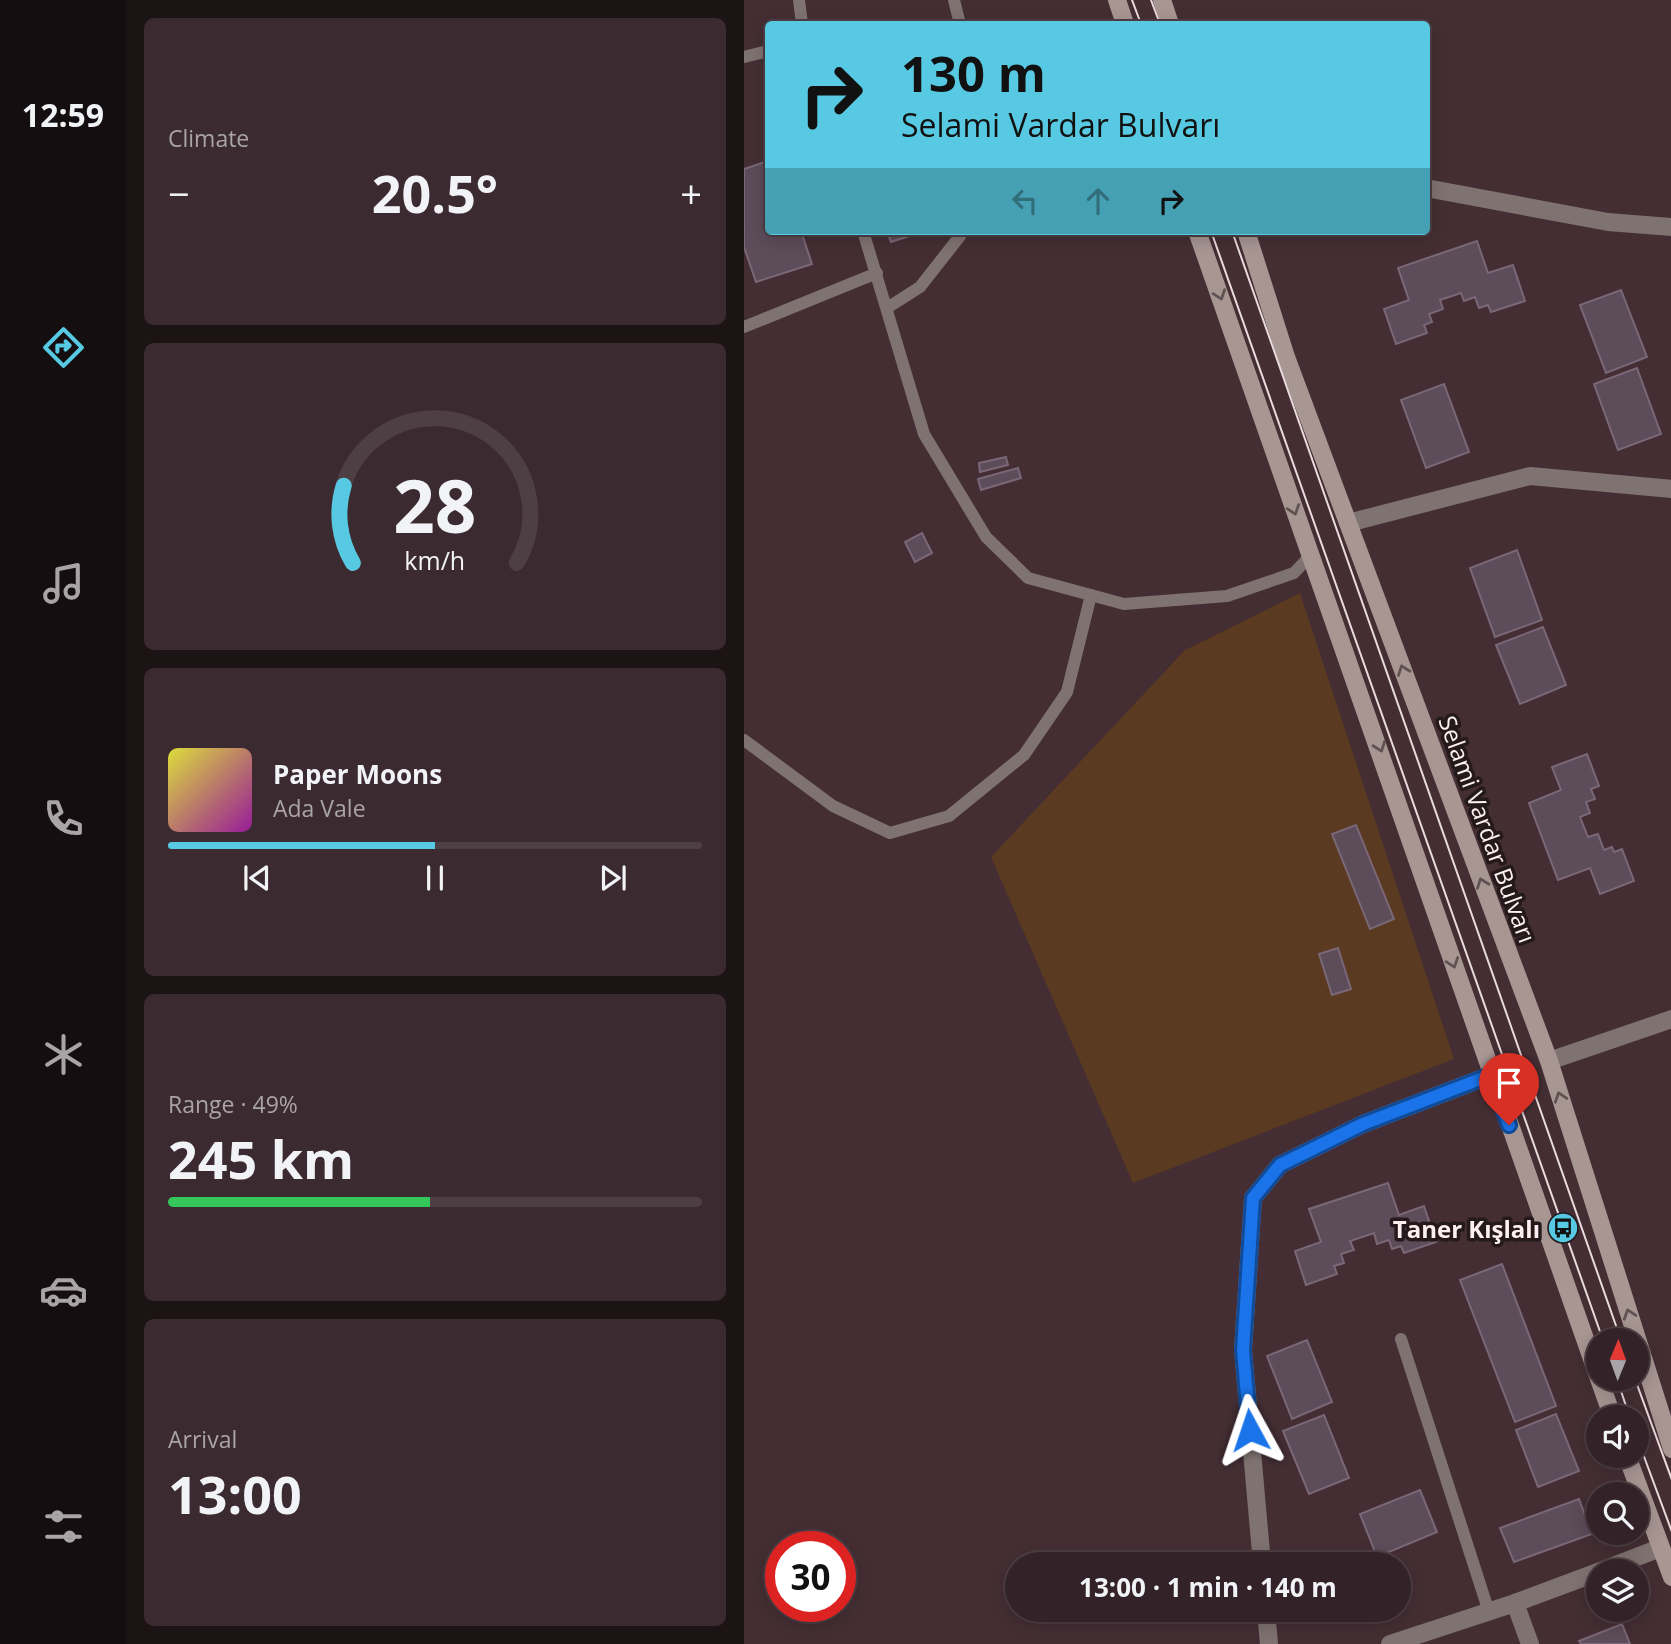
<!DOCTYPE html>
<meta charset="utf-8">
<style>
:root{--surface:#332227;--page:#3b2a2f;--text:#f1f3f6;--muted:#a9a4a7;--line:#4e3f44;--accent:#57c9e2}
body{margin:0;font-family:"Open Sans",sans-serif;background:var(--page);color:var(--text);height:100vh;display:flex;flex-direction:column;font-size:26px;white-space:nowrap}
*{box-sizing:border-box;margin:0}
p{font-size:23px;color:var(--muted)}
.icon{flex:none;width:38px;height:38px;fill:none;stroke:currentColor;stroke-width:2;stroke-linecap:round;stroke-linejoin:round}
.map{position:relative;flex:1;overflow:hidden}
.side{display:flex;flex-direction:column;gap:18px;padding:18px;background:#1c1315;width:618px}
.side>*{flex:none}
.banner{position:absolute;left:21px;top:21px;width:665px;height:214px;border-radius:7px;box-shadow:0 4px 18px #0003,0 0 0 2px var(--line);background:#57c9e2;color:#111;overflow:hidden}
.needle{width:46px;rotate:1deg}
.tools{position:absolute;left:842px;top:1328px;display:grid;gap:14px}
.tools a{display:grid;place-items:center;width:63px;height:63px;border-radius:50%;background:var(--surface);box-shadow:0 4px 18px #0003,0 0 0 2px var(--line);font-size:35px}
.speed{position:absolute;left:21px;top:1531px;display:flex;gap:14px;font-size:35px;font-weight:700;text-align:center}
.speed>*{display:grid;place-content:center;width:91px;height:91px;border-radius:50%;background:var(--surface);box-shadow:0 4px 18px #0003,0 0 0 2px var(--line);line-height:1}
.speed .limit{border:10px solid #d22;background:#fff;color:#111}
.pin{position:absolute;display:grid;place-items:center;width:60px;height:60px;color:#fff;margin:-72px -30px;border-radius:50% 50% 50% 0;rotate:-45deg;box-shadow:0 0 7px #0007}
.pin .icon{rotate:45deg}
.me{position:absolute;width:77px;margin:-38px;rotate:355deg;stroke-linejoin:round;filter:drop-shadow(0 0 5px #0008)}
.turn{display:flex;align-items:center;gap:24px;height:147px;padding:0 21px;font-size:32px}
.turn .icon{width:91px;height:91px;stroke-width:2.5}
.turn b{display:block;font-size:49px;line-height:60px}
.lanes{display:flex;align-items:center;height:66px;padding:0 21px;background:#0003;justify-content:center;gap:35px;direction:ltr}
.lanes .off{opacity:.35}
.big{font-size:52px;font-weight:700;line-height:1.1}
.side .card{flex:1;display:flex;flex-direction:column;justify-content:center;gap:10px;min-width:0;padding:0 24px;border-radius:10px;background:var(--page)}
.side .dial{align-items:center;gap:0}
.dial svg{height:182px;overflow:visible;fill:none;stroke:var(--line);stroke-width:7;stroke-linecap:round;text-anchor:middle}
.dial text{fill:var(--text);stroke:none}
.song{display:flex;align-items:center;gap:21px}
.cover{width:84px;height:84px;border-radius:10px;background:linear-gradient(135deg,hsl(60 70% 55%),hsl(300 70% 35%))}
.played{height:7px;border-radius:4px;background:linear-gradient(90deg,var(--accent) 50%,var(--line) 50%)}
.keys{display:flex;justify-content:space-around;direction:ltr}
.heat{display:flex;justify-content:space-between;align-items:center;font-size:38px;direction:ltr}
.charge{height:10px;border-radius:5px;background:linear-gradient(90deg,#34c759 49%,var(--line) 0)}
.trip{position:absolute;left:261px;top:1552px;width:406px;height:70px;border-radius:35px;background:var(--surface);box-shadow:0 4px 18px #0003,0 0 0 2px var(--line);font-weight:700;line-height:70px;text-align:center}
main{display:flex;flex:1;min-height:0}
.tabs{display:flex;flex-direction:column;width:126px;justify-content:space-around;align-items:center;background:#140e10;color:var(--muted)}
.tabs .icon{width:49px;height:49px}
.tabs .active{color:var(--accent)}
.tabs b{font-size:32px;color:var(--text)}
.map>svg:first-child{display:block}
.green{fill:#5a3a20}
.building{fill:#5d4c5a;stroke:#7a6777;stroke-width:2}
.lines{fill:none;stroke-linecap:round;stroke-linejoin:round}
.service{stroke:#7f7371;stroke-width:12}
.minor{stroke:#7f7371;stroke-width:18}
.secondary{stroke:#a89693;stroke-width:18}
.tram{stroke:#e9dadd;stroke-width:2}
.oneway{stroke:#5f5252}
.route-casing{stroke:#114b97;stroke-width:18}
.route{stroke:#1a73e8;stroke-width:12}
.labels{text-anchor:middle;dominant-baseline:central;stroke-width:7;stroke-linejoin:round;paint-order:stroke}
.street-label{font-size:24px;fill:#fdeff2;stroke:#241a1c}
.poi-label{font-size:24px;font-weight:bold;fill:#fdeff2;stroke:#241a1c;text-anchor:end}
</style>
<main>
<nav class="tabs">
<b>12:59</b>
<svg class="icon active" aria-label="directions" viewBox="0 0 24 24"><path d="M12 3l9 9-9 9-9-9zM9 14v-3h6M13 9l2 2-2 2"/></svg>
<svg class="icon" aria-label="music" viewBox="0 0 24 24"><path d="M9 18V5l10-2v13"/><circle cx="6" cy="18" r="3"/><circle cx="16" cy="16" r="3"/></svg>
<svg class="icon" aria-label="phone" viewBox="0 0 24 24"><path d="M5 4h4l2 5-3 2q2 4 5 5l2-3 5 2v4C11 20 4 13 5 4z"/></svg>
<svg class="icon" aria-label="climate" viewBox="0 0 24 24"><path d="M12 3v18M4 7l16 10M4 17L20 7"/></svg>
<svg class="icon" aria-label="car" viewBox="0 0 24 24"><path d="M5 17H2v-5l4-1 3-4h7l3 4 3 1v5h-3M9 17h6M6 11h13"/><circle cx="7" cy="17" r="2"/><circle cx="17" cy="17" r="2"/></svg>
<svg class="icon" aria-label="filters" viewBox="0 0 24 24"><path d="M4 7h16M4 17h16"/><circle cx="9" cy="7" r="2"/><circle cx="15" cy="17" r="2"/></svg>
</nav>
<section class="side">
<div class="card"><p>Climate</p>
<div class="heat"><a>−</a><b class="big">20.5°</b><a>+</a></div>
</div>
<div class="card dial"><svg viewBox="0 0 100 80">
<path d="M14 69A42 42 0 1 1 86 69"/>
<path d="M14 69A42 42 0 0 1 10 35" stroke="#57c9e2"/>
<text x="50" y="56" font-size="32" font-weight="700">28</text>
<text x="50" y="72" font-size="11">km/h</text>
</svg></div>
<div class="card">
<div class="song"><i class="cover"></i><div><b>Paper Moons</b><p>Ada Vale</p></div></div>
<div class="played"></div>
<div class="keys"><svg class="icon" aria-label="previous" viewBox="0 0 24 24"><path d="M18 5L8 12l10 7zM5 5v14"/></svg><svg class="icon" aria-label="pause" viewBox="0 0 24 24"><path d="M8 5v14M16 5v14"/></svg><svg class="icon" aria-label="next" viewBox="0 0 24 24"><path d="M6 5l10 7-10 7zM19 5v14"/></svg></div>
</div>
<div class="card"><p>Range · 49%</p><b class="big">245 km</b><div class="charge"></div></div>
<div class="card"><p>Arrival</p><b class="big">13:00</b></div>
</section>
<div class="map">
<svg width="928" height="1644" viewBox="0 0 928 1644">
<rect width="100%" height="100%" fill="#442e34"/>
<polygon class="green" points="556,593 710,1059 389,1183 247,857 441,650"/>
<g class="building">
<polygon points="24,161 24,231 57,231 68,264 12,282 0,247 0,169"/>
<polygon points="143,231 181,231 147,242"/>
<polygon points="733,241 744,273 769,265 781,301 747,312 744,305 735,308 731,297 720,301 717,293 696,300 699,309 685,314 688,322 680,325 683,333 652,344 640,309 665,300 654,268"/>
<polygon points="877,290 903,357 862,373 836,305"/>
<polygon points="893,368 917,434 874,450 850,384"/>
<polygon points="700,384 725,452 682,468 657,400"/>
<polygon points="262,457 264,465 236,472 235,463"/>
<polygon points="274,468 277,478 237,490 234,479"/>
<polygon points="178,533 188,553 171,562 161,542"/>
<polygon points="773,550 798,620 751,637 726,568"/>
<polygon points="799,627 822,685 776,704 752,645"/>
<polygon points="843,754 855,786 847,789 851,799 842,802 846,813 836,817 844,837 854,834 860,850 868,847 870,852 878,849 890,881 856,894 846,868 814,880 785,803 817,790 808,767"/>
<polygon points="612,825 650,919 626,929 588,834"/>
<polygon points="594,948 607,989 588,995 575,954"/>
<polygon points="644,1183 655,1215 680,1206 692,1242 660,1253 657,1246 648,1249 645,1240 633,1244 630,1233 606,1241 610,1250 597,1254 600,1263 590,1266 593,1274 562,1285 551,1251 577,1242 565,1209"/>
<polygon points="758,1264 812,1406 771,1422 716,1280"/>
<polygon points="563,1340 588,1402 548,1419 523,1356"/>
<polygon points="812,1414 835,1471 794,1487 772,1430"/>
<polygon points="580,1415 605,1478 565,1494 539,1431"/>
<polygon points="676,1490 693,1532 633,1557 616,1514"/>
<polygon points="835,1499 848,1534 770,1562 756,1528"/>
<polygon points="878,1624 886,1644 837,1644 835,1641"/>
</g>
<g class="lines">
<g class="service">
<polyline points="55,0 58,24"/>
<polyline points="210,0 216,24"/>
<polyline points="0,57 24,51"/>
<polyline points="119,231 180,434 242,537 284,578 380,604 483,596 550,573 566,556"/>
<polyline points="143,308 176,287 216,236 217,231"/>
<polyline points="0,327 133,273"/>
<polyline points="0,740 89,806 146,833 205,816 280,755 323,692 347,595"/>
<polyline points="657,1339 745,1612"/>
</g>
<g class="minor">
<polyline points="682,188 864,222 928,227"/>
<polyline points="604,523 786,476 928,489"/>
<polyline points="805,1061 928,1019"/>
<polyline points="518,1564 499,1350 509,1198 536,1165 619,1124 747,1075"/>
<polyline points="854,1572 916,1548"/>
<polyline points="771,1603 786,1644"/>
<polyline points="522,1610 525,1644"/>
<polyline points="646,1644 771,1603 854,1572"/>
</g>
<g class="secondary">
<polyline points="373,0 381,24"/>
<polyline points="418,0 426,24"/>
<polyline points="453,231 854,1376"/>
<polyline points="502,231 542,357 805,1061 928,1449"/>
<polyline points="855,1379 869,1418"/>
<polyline points="883,1456 928,1577"/>
</g>
<g class="tram">
<polyline points="388,0 397,24"/>
<polyline points="407,0 416,24"/>
<polyline points="467,231 859,1340"/>
<polyline points="488,231 877,1340"/>
<polyline points="873,1379 886,1418"/>
<polyline points="891,1379 928,1480"/>
<polyline points="892,1435 928,1532"/>
</g>
</g>
<defs><path id="oneway-chevron" d="M-2-3.5L2.5 0L-2 3.5" fill="none" stroke-width="1.6" stroke-linecap="round" stroke-linejoin="round" transform="scale(1.75)"/></defs>
<g class="oneway">
<use href="#oneway-chevron" transform="translate(476 295) rotate(71)"/>
<use href="#oneway-chevron" transform="translate(550 510) rotate(71)"/>
<use href="#oneway-chevron" transform="translate(659 670) rotate(-110)"/>
<use href="#oneway-chevron" transform="translate(636 747) rotate(70)"/>
<use href="#oneway-chevron" transform="translate(738 883) rotate(-110)"/>
<use href="#oneway-chevron" transform="translate(709 963) rotate(71)"/>
<use href="#oneway-chevron" transform="translate(816 1097) rotate(-108)"/>
<use href="#oneway-chevron" transform="translate(885 1314) rotate(-108)"/>
</g>
<g class="lines">
<g class="route-casing">
<polyline id="route" points="506,1430 499,1350 509,1198 536,1165 619,1124 747,1075 765,1125"/>
</g>
<use href="#route" class="route"/>
</g>
<defs>
<g id="bus-disc" transform="scale(1.575)"><circle r="9.5" fill="#57c9e2" stroke="#241a1c"/><path d="M-5-6H5V4H4V6H2V4H-2V6H-4V4H-5ZM-3.5-4V0h7V-4ZM-3.5 1.2v1.5H-2V1.2ZM2 1.2v1.5H3.5V1.2Z" fill="#111"/></g>
</defs>
<g fill-rule="evenodd">
<use href="#bus-disc" x="819" y="1228"/>
</g>
<g class="labels">
<g class="street-label">
<text transform="translate(744 829) rotate(70)">Selami Vardar Bulvarı</text>
</g>
<g class="poi-label">
<text x="796" y="1228">Taner Kışlalı</text>
</g>
</g>
</svg>
<div class="tools">
<a><svg class="needle" viewBox="-14 -14 28 28"><path d="M0-13l5 13h-10z" fill="#e53935"/><path d="M0 13l5-13h-10z" fill="#a9a4a7"/></svg></a>
<a><svg class="icon" aria-label="sound" viewBox="0 0 24 24"><path d="M4 9h4l5-4v14l-5-4H4zM17 9q2 3 0 6"/></svg></a>
<a><svg class="icon" aria-label="search" viewBox="0 0 24 24"><circle cx="10" cy="10" r="6"/><path d="M15 15l6 6"/></svg></a>
<a><svg class="icon" aria-label="layers" viewBox="0 0 24 24"><path d="M12 4l9 5-9 5-9-5zM3 14l9 5 9-5"/></svg></a>
</div>
<div class="speed"><div class="limit">30</div></div>
<div class="pin" style="left:765px;top:1125px;background:#d93025"><svg class="icon" aria-label="arrive" viewBox="0 0 24 24"><path d="M6 21V4h12l-3 4 3 4H6"/></svg></div>
<svg class="me" style="left:506px;top:1430px" viewBox="-20 -20 40 40"><path d="M0-17L14 15 0 8-14 15z" fill="#1a73e8" stroke="#fff" stroke-width="4"/></svg>
<div class="trip">13:00 · 1 min · 140 m</div>
<div class="banner">
<div class="turn"><svg class="icon" aria-label="right" viewBox="0 0 24 24"><path d="M7 20v-9h11M14 6l5 5-5 5"/></svg><div><b>130 m</b>Selami Vardar Bulvarı</div></div>
<div class="lanes"><svg class="icon off" aria-label="left" viewBox="0 0 24 24"><path d="M17 20v-9H6M10 6l-5 5 5 5"/></svg><svg class="icon off" aria-label="ahead" viewBox="0 0 24 24"><path d="M12 20V5M6 11l6-6 6 6"/></svg><svg class="icon" aria-label="right" viewBox="0 0 24 24"><path d="M7 20v-9h11M14 6l5 5-5 5"/></svg></div>
</div>
</div>
</main>
